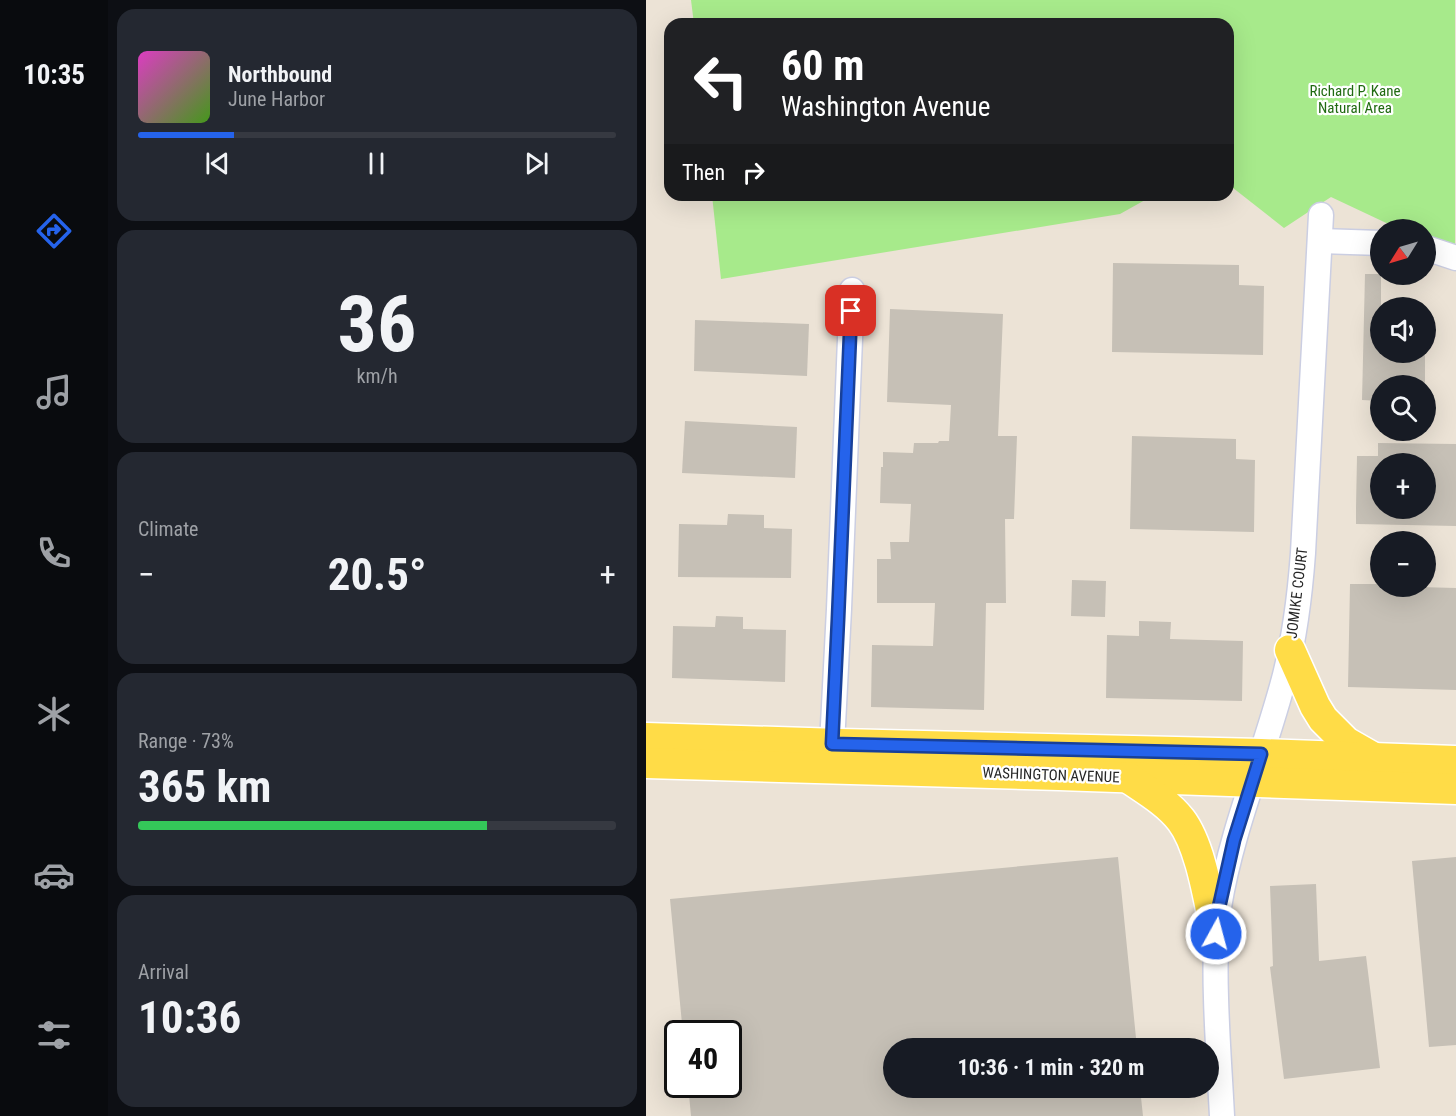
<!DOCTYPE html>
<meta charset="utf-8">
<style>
:root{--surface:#171b24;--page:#242831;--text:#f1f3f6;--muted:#9ea1a6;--line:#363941;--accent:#2563eb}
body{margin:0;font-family:"Roboto Condensed",sans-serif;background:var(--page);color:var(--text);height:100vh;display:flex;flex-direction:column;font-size:22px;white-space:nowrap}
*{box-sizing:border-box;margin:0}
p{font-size:20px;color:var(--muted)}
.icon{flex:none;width:33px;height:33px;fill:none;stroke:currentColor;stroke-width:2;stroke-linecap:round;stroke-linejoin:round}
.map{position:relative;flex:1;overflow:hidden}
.panel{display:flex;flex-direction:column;gap:9px;padding:9px;background:#0d0f14;width:538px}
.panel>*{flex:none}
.hud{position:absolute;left:18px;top:18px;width:570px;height:183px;border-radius:18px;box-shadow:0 6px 24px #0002;background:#202124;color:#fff;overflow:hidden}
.needle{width:39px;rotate:233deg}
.fabs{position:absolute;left:724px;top:219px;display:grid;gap:12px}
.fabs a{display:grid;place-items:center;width:66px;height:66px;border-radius:50%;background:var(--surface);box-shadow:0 6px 24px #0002;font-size:30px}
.speed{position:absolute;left:18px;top:1020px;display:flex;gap:12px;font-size:30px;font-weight:700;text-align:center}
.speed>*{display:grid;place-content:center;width:78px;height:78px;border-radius:50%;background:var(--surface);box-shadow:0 6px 24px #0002;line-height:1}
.speed .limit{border:3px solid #111;border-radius:9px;background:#fff;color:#111}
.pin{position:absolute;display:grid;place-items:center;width:51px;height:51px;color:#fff;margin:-26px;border-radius:12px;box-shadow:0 3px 9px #0006}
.me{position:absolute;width:66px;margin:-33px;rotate:7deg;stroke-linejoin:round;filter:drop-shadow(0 0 4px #0008)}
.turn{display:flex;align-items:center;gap:21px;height:126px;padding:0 18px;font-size:27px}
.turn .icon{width:78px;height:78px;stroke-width:2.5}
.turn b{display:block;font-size:42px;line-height:51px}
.then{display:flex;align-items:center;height:57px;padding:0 18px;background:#0003;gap:12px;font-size:22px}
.big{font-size:45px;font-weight:700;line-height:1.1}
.panel .widget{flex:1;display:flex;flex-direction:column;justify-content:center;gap:9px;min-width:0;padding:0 21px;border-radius:18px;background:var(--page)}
.panel .dial{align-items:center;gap:0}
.dial b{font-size:78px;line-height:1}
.song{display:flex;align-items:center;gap:18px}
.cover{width:72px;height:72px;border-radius:9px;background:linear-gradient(135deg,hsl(310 70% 55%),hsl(100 70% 35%))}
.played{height:6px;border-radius:3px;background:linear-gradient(90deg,var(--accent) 20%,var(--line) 20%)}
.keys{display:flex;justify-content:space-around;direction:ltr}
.heat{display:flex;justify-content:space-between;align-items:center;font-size:33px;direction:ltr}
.charge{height:9px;border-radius:4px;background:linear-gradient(90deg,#34c759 73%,var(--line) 0)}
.trip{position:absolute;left:237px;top:1038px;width:336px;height:60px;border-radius:30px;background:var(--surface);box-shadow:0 6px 24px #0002;font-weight:700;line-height:60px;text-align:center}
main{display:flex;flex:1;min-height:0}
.tabs{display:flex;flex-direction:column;width:108px;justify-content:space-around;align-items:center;background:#090b0e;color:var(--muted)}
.tabs .icon{width:42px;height:42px}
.tabs .on{color:var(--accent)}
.tabs b{font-size:27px;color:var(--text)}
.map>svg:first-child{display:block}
.green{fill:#a7ea8b}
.building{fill:#c6c0b6}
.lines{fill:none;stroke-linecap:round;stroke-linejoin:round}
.minor-casing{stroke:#cbcee2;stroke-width:27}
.major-casing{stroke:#fff;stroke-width:33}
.minor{stroke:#fff;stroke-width:24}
.major{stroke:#ffdc47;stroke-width:30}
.route-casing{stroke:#184099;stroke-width:15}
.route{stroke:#2563eb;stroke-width:10}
.labels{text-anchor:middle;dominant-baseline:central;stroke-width:4.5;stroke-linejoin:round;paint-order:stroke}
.park-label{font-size:15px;fill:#206a11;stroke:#fff}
.street-label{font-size:15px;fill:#272727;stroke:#fff}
</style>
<main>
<nav class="tabs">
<b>10:35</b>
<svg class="icon on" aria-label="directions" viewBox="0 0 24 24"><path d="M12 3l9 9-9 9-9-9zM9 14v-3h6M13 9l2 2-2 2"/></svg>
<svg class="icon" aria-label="music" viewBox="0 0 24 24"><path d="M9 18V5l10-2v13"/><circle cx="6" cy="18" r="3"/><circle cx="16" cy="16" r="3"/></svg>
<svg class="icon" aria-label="phone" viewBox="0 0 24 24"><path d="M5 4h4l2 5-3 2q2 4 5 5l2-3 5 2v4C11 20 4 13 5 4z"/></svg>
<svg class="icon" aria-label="climate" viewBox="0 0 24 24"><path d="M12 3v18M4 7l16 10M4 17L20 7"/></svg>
<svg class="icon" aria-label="car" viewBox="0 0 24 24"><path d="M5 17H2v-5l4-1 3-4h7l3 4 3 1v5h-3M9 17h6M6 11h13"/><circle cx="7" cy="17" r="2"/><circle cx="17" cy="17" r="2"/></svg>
<svg class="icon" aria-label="filters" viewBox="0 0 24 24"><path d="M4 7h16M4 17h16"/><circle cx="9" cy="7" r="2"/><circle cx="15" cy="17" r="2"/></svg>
</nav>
<section class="panel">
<div class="widget">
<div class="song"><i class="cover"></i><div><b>Northbound</b><p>June Harbor</p></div></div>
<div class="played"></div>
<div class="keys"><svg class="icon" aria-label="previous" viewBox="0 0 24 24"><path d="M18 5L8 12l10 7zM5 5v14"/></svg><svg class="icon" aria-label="pause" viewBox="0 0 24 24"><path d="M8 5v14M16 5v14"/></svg><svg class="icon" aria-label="next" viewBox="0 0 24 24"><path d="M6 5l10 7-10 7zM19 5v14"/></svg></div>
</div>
<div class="widget dial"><b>36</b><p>km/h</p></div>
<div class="widget"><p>Climate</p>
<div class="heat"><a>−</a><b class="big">20.5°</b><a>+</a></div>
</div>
<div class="widget"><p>Range · 73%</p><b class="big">365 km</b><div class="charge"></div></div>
<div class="widget"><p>Arrival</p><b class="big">10:36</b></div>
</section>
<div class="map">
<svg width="810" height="1116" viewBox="0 0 810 1116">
<rect width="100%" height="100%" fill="#ece3d6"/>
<g class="green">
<polygon points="45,0 809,0 809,257 780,243 780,230 753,229 685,197 638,228 582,184 582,24 48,24"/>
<polygon points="66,195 508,195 474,214 75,279"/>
</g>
<g class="building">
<polygon points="467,263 593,265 593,285 618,286 617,355 466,352"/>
<polygon points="719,274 735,274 735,352 779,352 779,386 735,386 735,401 716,400"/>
<polygon points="244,309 357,314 352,436 371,436 368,519 359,519 360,603 340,603 338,710 225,707 226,645 287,646 289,603 231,603 231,559 245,559 244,542 263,542 265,504 234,503 235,467 237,467 237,452 267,453 268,443 292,443 293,441 303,441 305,405 241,402"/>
<polygon points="49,320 163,324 161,376 48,371"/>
<polygon points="39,421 151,427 149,478 36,473"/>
<polygon points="486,436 590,439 590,459 609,460 608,532 484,529"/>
<polygon points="732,443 810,444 810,526 710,524 710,508 780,508 780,464 735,464 735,508 710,508 711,456 732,456"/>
<polygon points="82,514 118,515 118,528 146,529 145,578 32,577 33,524 81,525"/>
<polygon points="426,580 460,581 459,617 425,616"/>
<polygon points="704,584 735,584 735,586 810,588 810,690 702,687"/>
<polygon points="70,616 97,617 97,629 140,630 139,682 26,678 27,626 69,627"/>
<polygon points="493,621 525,622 524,639 597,641 596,701 460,698 461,635 493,636"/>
<polygon points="472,857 491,1048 248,1048 248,1088 494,1088 497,1116 45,1116 42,1084 82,1084 82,1034 37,1034 24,899"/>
<polygon points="810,857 810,1045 783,1047 766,861"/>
<polygon points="670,884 673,961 720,956 734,1068 638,1079 624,967 627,966 624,886"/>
</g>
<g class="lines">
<g class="minor-casing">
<g id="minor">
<polyline points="674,241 735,243"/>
<polyline points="780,248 810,258"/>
<polyline points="186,744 193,609 206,290"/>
<path d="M576 1116C574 1077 571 1037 570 998 569 967 569 937 573 907 586 827 619 753 639 675 649 635 654 594 657 553L675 215"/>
</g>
</g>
<g class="major-casing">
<g id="major">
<polyline points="644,650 669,706 677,719 700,742 728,758"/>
<polyline points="0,738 194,744 615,754 810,761"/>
<polyline points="0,763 413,775 810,789"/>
<path d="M481 777C500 790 521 802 535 820 555 846 563 902 570 934"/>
</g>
</g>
<use href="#minor" class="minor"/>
<use href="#major" class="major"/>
</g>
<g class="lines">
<g class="route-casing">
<polyline id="route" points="205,311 192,619 186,744 615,754 588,840 573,907 570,934"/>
</g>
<use href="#route" class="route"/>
</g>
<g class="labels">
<g class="park-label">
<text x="709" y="91">Richard P. Kane<tspan x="709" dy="17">Natural Area</tspan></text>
</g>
<g class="street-label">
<text transform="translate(651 593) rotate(-83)">JOMIKE COURT</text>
<text transform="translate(405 775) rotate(2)">WASHINGTON AVENUE</text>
</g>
</g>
</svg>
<div class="fabs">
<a><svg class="needle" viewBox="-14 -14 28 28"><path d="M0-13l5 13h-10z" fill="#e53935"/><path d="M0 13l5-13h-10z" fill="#9ea1a6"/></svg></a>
<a><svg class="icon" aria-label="sound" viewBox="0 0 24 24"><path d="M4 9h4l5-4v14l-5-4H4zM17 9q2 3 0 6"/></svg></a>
<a><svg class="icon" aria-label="search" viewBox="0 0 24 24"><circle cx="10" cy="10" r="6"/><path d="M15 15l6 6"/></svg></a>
<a>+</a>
<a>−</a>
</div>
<div class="speed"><div class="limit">40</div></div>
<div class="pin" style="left:205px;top:311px;background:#d93025"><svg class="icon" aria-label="arrive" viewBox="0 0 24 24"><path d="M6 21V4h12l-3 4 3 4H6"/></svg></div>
<svg class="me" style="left:570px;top:934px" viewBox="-20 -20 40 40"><circle r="17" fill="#2563eb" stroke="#fff" stroke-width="3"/><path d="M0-11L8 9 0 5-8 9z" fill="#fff"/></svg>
<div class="trip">10:36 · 1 min · 320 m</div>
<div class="hud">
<div class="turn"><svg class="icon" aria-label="left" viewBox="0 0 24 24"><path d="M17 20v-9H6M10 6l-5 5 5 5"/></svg><div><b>60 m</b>Washington Avenue</div></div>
<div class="then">Then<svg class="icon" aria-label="right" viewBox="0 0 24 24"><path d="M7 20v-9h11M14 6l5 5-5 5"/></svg></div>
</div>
</div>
</main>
